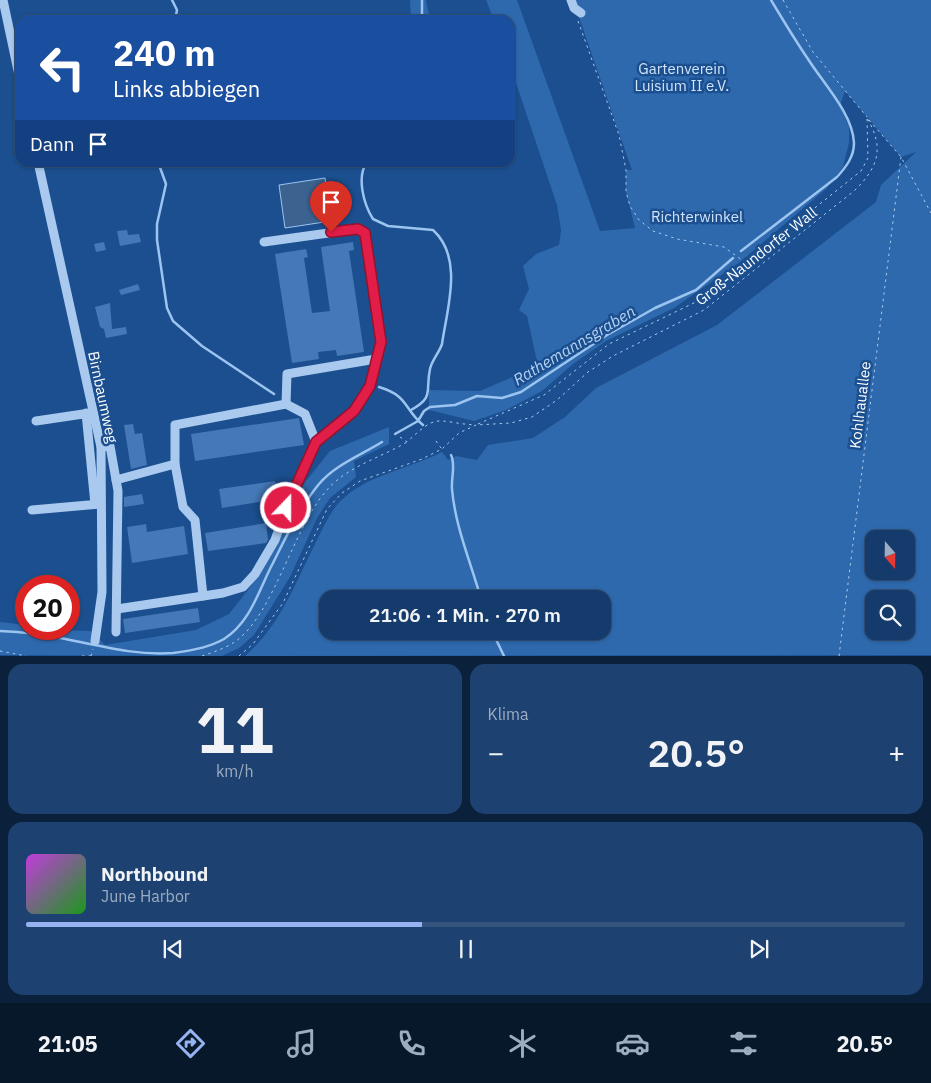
<!DOCTYPE html>
<html lang="de">
<meta charset="utf-8">
<style>
:root{--surface:#143b6b;--page:#1d4271;--text:#f1f3f6;--muted:#9dadc1;--line:#33557e;--accent:#95b2f1}
body{margin:0;font-family:"IBM Plex Sans",sans-serif;background:var(--page);color:var(--text);height:100vh;display:flex;flex-direction:column;font-size:19px;white-space:nowrap}
*{box-sizing:border-box;margin:0}
p{font-size:16px;color:var(--muted)}
.icon{flex:none;width:28px;height:28px;fill:none;stroke:currentColor;stroke-width:2;stroke-linecap:round;stroke-linejoin:round}
.map{position:relative;height:656px;overflow:hidden}
.drawer{display:flex;flex-direction:column;gap:8px;padding:8px;background:#0b203b;flex:1}
.drawer>*{flex:none}
.banner{position:absolute;left:15px;top:15px;width:500px;height:152px;border-radius:15px;box-shadow:0 1px 4px #0004,0 0 0 1px var(--line);background:#1a4fa0;color:#fff;overflow:hidden}
.needle{width:32px;rotate:160deg}
.buttons{position:absolute;left:865px;top:530px;display:grid;gap:10px}
.buttons a{display:grid;place-items:center;width:50px;height:50px;border-radius:10px;background:var(--surface);box-shadow:0 1px 4px #0004,0 0 0 1px var(--line);font-size:25px}
.speed{position:absolute;left:15px;top:575px;display:flex;gap:10px;font-size:25px;font-weight:700;text-align:center}
.speed>*{display:grid;place-content:center;width:65px;height:65px;border-radius:50%;background:var(--surface);box-shadow:0 1px 4px #0004,0 0 0 1px var(--line);line-height:1}
.speed .limit{border:8px solid #d22;background:#fff;color:#111}
.pin{position:absolute;display:grid;place-items:center;width:42px;height:42px;color:#fff;margin:-51px -21px;border-radius:50% 50% 50% 0;rotate:-45deg;box-shadow:0 0 5px #0007}
.pin .icon{rotate:45deg}
.me{position:absolute;width:55px;margin:-28px;rotate:22deg;stroke-linejoin:round;filter:drop-shadow(0 0 4px #0008)}
.turn{display:flex;align-items:center;gap:18px;height:105px;padding:0 15px;font-size:22px}
.turn .icon{width:65px;height:65px;stroke-width:2.5}
.turn b{display:block;font-size:35px;line-height:42px}
.then{display:flex;align-items:center;height:48px;padding:0 15px;background:#0003;gap:10px;font-size:19px}
.big{font-size:38px;font-weight:600;line-height:1.1}
.drawer .widget{flex:1;display:flex;flex-direction:column;justify-content:center;gap:8px;min-width:0;padding:0 18px;border-radius:15px;background:var(--page)}
.drawer .dial{align-items:center;gap:0}
.dial b{font-size:65px;line-height:1}
.song{display:flex;align-items:center;gap:15px}
.cover{width:60px;height:60px;border-radius:8px;background:linear-gradient(135deg,hsl(290 70% 55%),hsl(120 70% 35%))}
.played{height:5px;border-radius:2px;background:linear-gradient(90deg,var(--accent) 45%,var(--line) 45%)}
.keys{display:flex;justify-content:space-around;direction:ltr}
.heat{display:flex;justify-content:space-between;align-items:center;font-size:28px;direction:ltr}
.drawer .tiles{flex:1;display:grid;gap:8px;grid-template-columns:1fr 1fr}
.widget:last-child{grid-column:span 2}
.trip{position:absolute;left:319px;top:590px;width:292px;height:50px;border-radius:15px;background:var(--surface);box-shadow:0 1px 4px #0004,0 0 0 1px var(--line);font-weight:600;line-height:50px;text-align:center}
.dock{display:flex;height:80px;justify-content:space-around;align-items:center;background:#08182b;color:var(--muted)}
.dock .icon{width:35px;height:35px}
.dock .active{color:var(--accent)}
.dock b{font-size:22px;color:var(--text)}
.map>svg:first-child{display:block}
.green{fill:#2e69ad;fill-rule:evenodd}
.water{fill:#3c6290;stroke:#9cc4f0}
.lines{fill:none;stroke-linecap:round;stroke-linejoin:round}
.stream{stroke:#9cc4f0;stroke-width:2.5}
.building{fill:#4478b7}
.path{stroke:#a9c9ee;stroke-width:1;stroke-dasharray:2.5 4;stroke-linecap:butt}
.minor{stroke:#a9c9ee;stroke-width:9}
.route-casing{stroke:#92132f;stroke-width:12}
.route{stroke:#e11d48;stroke-width:9}
.labels{text-anchor:middle;dominant-baseline:central;stroke-width:5;stroke-linejoin:round;paint-order:stroke}
.park-label{font-size:15px;fill:#cfe3fa;stroke:#1b4f8f}
.street-label{font-size:15px;fill:#fff;stroke:#1b4f8f}
.water-label{font-size:16px;font-style:italic;fill:#b5d3f5;stroke:#1b4f8f}
</style>
<div class="map">
<svg width="931" height="656" viewBox="0 0 931 656">
<rect width="100%" height="100%" fill="#1b4f8f"/>
<g class="green">
<polygon points="410,0 426,0 430,20 411,20"/>
<path d="M486 0H517L600 231 635 228 626 192V170H632L573 0H931V655L245 656C281 625 296 581 317 540 325 524 332 507 346 496 372 474 411 468 442 452L448 460 456 456 477 460 488 445 533 438 565 417 596 388 717 325 876 202 881 185 916 152 901 157 845 91 840 106 849 127V143L843 167 827 188 740 262 674 308 606 341 573 364 542 391 506 410 474 421 429 410V390L480 391 538 366 527 316 519 310 529 289 523 266 536 254 559 245 561 230 557 205 510 65V20H494ZM874 539H906V571H874ZM328 599H602V631H328ZM874 599H906V631H874Z"/>
<polygon points="389,427 389,444 354,461 356,477 330,498 317,518 290,577 254,635 239,648 222,656 0,655 0,622 26,625 26,629 91,631 105,645 196,630 229,614 251,586 290,501 330,451"/>
</g>
<polygon class="water" points="325,178 331,221 285,228 279,185"/>
<g class="lines">
<g class="stream">
<polyline points="172,0 177,10 175,20"/>
<polyline points="422,20 422,0"/>
<polyline points="158,162 166,184 157,224 157,240 167,308 173,321 202,346 274,394"/>
<path d="M367 162C356 177 364 205 373 219L388 226 433 230C464 258 447 309 442 344 439 353 432 360 430 369 425 391 435 397 411 410"/>
<path d="M741 251 837 177C846 167 854 157 854 143 853 114 823 83 808 59 795 40 783 20 771 0"/>
<path d="M379 387C409 396 403 408 423 425"/>
<polyline points="418,421 424,411 430,407 455,405 477,396 502,398 521,392 607,335 655,308 696,290 733,258"/>
<polyline points="395,434 418,421"/>
<path d="M451 455C456 465 451 477 452 489 455 526 471 563 481 599"/>
<path d="M0 631C20 632 41 634 60 638 97 645 135 656 173 653 190 651 210 647 224 639 251 622 259 589 273 563 286 537 300 507 319 484 335 465 361 455 382 442"/>
<polyline points="492,631 504,656"/>
</g>
</g>
<g class="building">
<polygon points="127,230 128,235 139,234 141,242 120,246 117,231"/>
<polygon points="104,242 106,250 96,252 94,244"/>
<polygon points="353,242 354,250 349,251 364,352 337,356 336,350 318,352 319,359 292,363 275,254 306,249 308,257 304,258 312,313 330,311 321,247"/>
<polygon points="138,284 140,290 121,295 119,290"/>
<polygon points="110,303 112,329 126,327 127,334 106,338 104,329 100,327 95,307"/>
<polygon points="299,418 304,445 195,461 191,434"/>
<polygon points="133,424 135,434 142,433 147,465 131,469 124,425"/>
<polygon points="275,481 278,499 222,508 219,489"/>
<polygon points="142,494 144,504 124,507 124,497"/>
<polygon points="266,523 268,540 266,543 208,551 205,533"/>
<polygon points="146,524 147,532 184,526 188,554 132,563 127,527"/>
<polygon points="198,608 200,622 125,633 123,619"/>
</g>
<g class="lines">
<g class="path">
<polyline points="783,0 813,52 867,117"/>
<polyline points="578,21 619,135 626,170 626,192 630,206 639,220 653,231 677,239 724,247 746,263"/>
<polyline points="869,120 901,157 931,213"/>
<polyline points="478,424 544,395 609,344 700,300 861,171 868,158 867,119"/>
<path d="M400 437 407 442C439 412 434 422 475 425"/>
<polyline points="436,441 441,448"/>
<polyline points="0,651 26,656"/>
<polyline points="82,656 94,656"/>
<polyline points="91,656 93,649"/>
<path d="M202 656C214 652 226 648 236 641 274 613 292 531 326 491 346 467 380 458 407 442"/>
<path d="M239 656 253 644 283 603 327 509 342 493 360 481 422 459 442 449 459 433 476 425 511 423 532 417 557 400 588 372 613 356 704 310 854 191C878 168 885 148 867 118"/>
<polyline points="839,656 901,157"/>
</g>
<g class="minor">
<polyline points="3,0 20,80"/>
<polyline points="571,0 574,8 581,13"/>
<polyline points="38,162 101,447 102,592 95,641"/>
<polyline points="286,404 305,414 316,442"/>
<polyline points="86,413 95,504"/>
<polyline points="36,421 90,413"/>
<polyline points="101,447 110,446 118,491 116,632"/>
<polyline points="116,480 175,464"/>
<polyline points="32,510 100,504"/>
<polyline points="203,596 195,520 183,507 175,464 175,425 286,404 287,374 376,359"/>
<polyline points="117,609 223,593 243,587 255,574 275,540 292,492 316,442 354,411 370,386 381,342 365,233 357,229 264,242"/>
</g>
</g>
<g class="lines">
<g class="route-casing">
<polyline id="route" points="286,508 316,442 354,411 370,386 381,342 365,233 358,229 331,232"/>
</g>
<use href="#route" class="route"/>
</g>
<g class="labels">
<g class="park-label">
<text x="682" y="68">Gartenverein<tspan x="682" dy="17">Luisium II e.V.</tspan></text>
<text x="697" y="216">Richterwinkel</text>
</g>
<g class="street-label">
<text transform="translate(756 256) rotate(-38)">Groß-Naundorfer Wall</text>
<text transform="translate(103 397) rotate(78)">Birnbaumweg</text>
<text transform="translate(860 405) rotate(-83)">Kohlhauallee</text>
</g>
<g class="water-label">
<text transform="translate(574 345) rotate(-31)">Rathemannsgraben</text>
</g>
</g>
</svg>
<div class="buttons">
<a><svg class="needle" viewBox="-14 -14 28 28"><path d="M0-13l5 13h-10z" fill="#e53935"/><path d="M0 13l5-13h-10z" fill="#9dadc1"/></svg></a>
<a><svg class="icon" aria-label="search" viewBox="0 0 24 24"><circle cx="10" cy="10" r="6"/><path d="M15 15l6 6"/></svg></a>
</div>
<div class="speed"><div class="limit">20</div></div>
<div class="pin" style="left:331px;top:232px;background:#d93025"><svg class="icon" aria-label="arrive" viewBox="0 0 24 24"><path d="M6 21V4h12l-3 4 3 4H6"/></svg></div>
<svg class="me" style="left:286px;top:508px" viewBox="-20 -20 40 40"><circle r="17" fill="#e11d48" stroke="#fff" stroke-width="3"/><path d="M0-11L8 9 0 5-8 9z" fill="#fff"/></svg>
<div class="trip">21:06 · 1 Min. · 270 m</div>
<div class="banner">
<div class="turn"><svg class="icon" aria-label="left" viewBox="0 0 24 24"><path d="M17 20v-9H6M10 6l-5 5 5 5"/></svg><div><b>240 m</b>Links abbiegen</div></div>
<div class="then">Dann<svg class="icon" aria-label="arrive" viewBox="0 0 24 24"><path d="M6 21V4h12l-3 4 3 4H6"/></svg></div>
</div>
</div>
<section class="drawer">
<div class="tiles">
<div class="widget dial"><b>11</b><p>km/h</p></div>
<div class="widget"><p>Klima</p>
<div class="heat"><a>−</a><b class="big">20.5°</b><a>+</a></div>
</div>
<div class="widget">
<div class="song"><i class="cover"></i><div><b>Northbound</b><p>June Harbor</p></div></div>
<div class="played"></div>
<div class="keys"><svg class="icon" aria-label="previous" viewBox="0 0 24 24"><path d="M18 5L8 12l10 7zM5 5v14"/></svg><svg class="icon" aria-label="pause" viewBox="0 0 24 24"><path d="M8 5v14M16 5v14"/></svg><svg class="icon" aria-label="next" viewBox="0 0 24 24"><path d="M6 5l10 7-10 7zM19 5v14"/></svg></div>
</div>
</div>
</section>
<nav class="dock">
<b>21:05</b>
<svg class="icon active" aria-label="directions" viewBox="0 0 24 24"><path d="M12 3l9 9-9 9-9-9zM9 14v-3h6M13 9l2 2-2 2"/></svg>
<svg class="icon" aria-label="music" viewBox="0 0 24 24"><path d="M9 18V5l10-2v13"/><circle cx="6" cy="18" r="3"/><circle cx="16" cy="16" r="3"/></svg>
<svg class="icon" aria-label="phone" viewBox="0 0 24 24"><path d="M5 4h4l2 5-3 2q2 4 5 5l2-3 5 2v4C11 20 4 13 5 4z"/></svg>
<svg class="icon" aria-label="climate" viewBox="0 0 24 24"><path d="M12 3v18M4 7l16 10M4 17L20 7"/></svg>
<svg class="icon" aria-label="car" viewBox="0 0 24 24"><path d="M5 17H2v-5l4-1 3-4h7l3 4 3 1v5h-3M9 17h6M6 11h13"/><circle cx="7" cy="17" r="2"/><circle cx="17" cy="17" r="2"/></svg>
<svg class="icon" aria-label="filters" viewBox="0 0 24 24"><path d="M4 7h16M4 17h16"/><circle cx="9" cy="7" r="2"/><circle cx="15" cy="17" r="2"/></svg>
<b>20.5°</b>
</nav>
